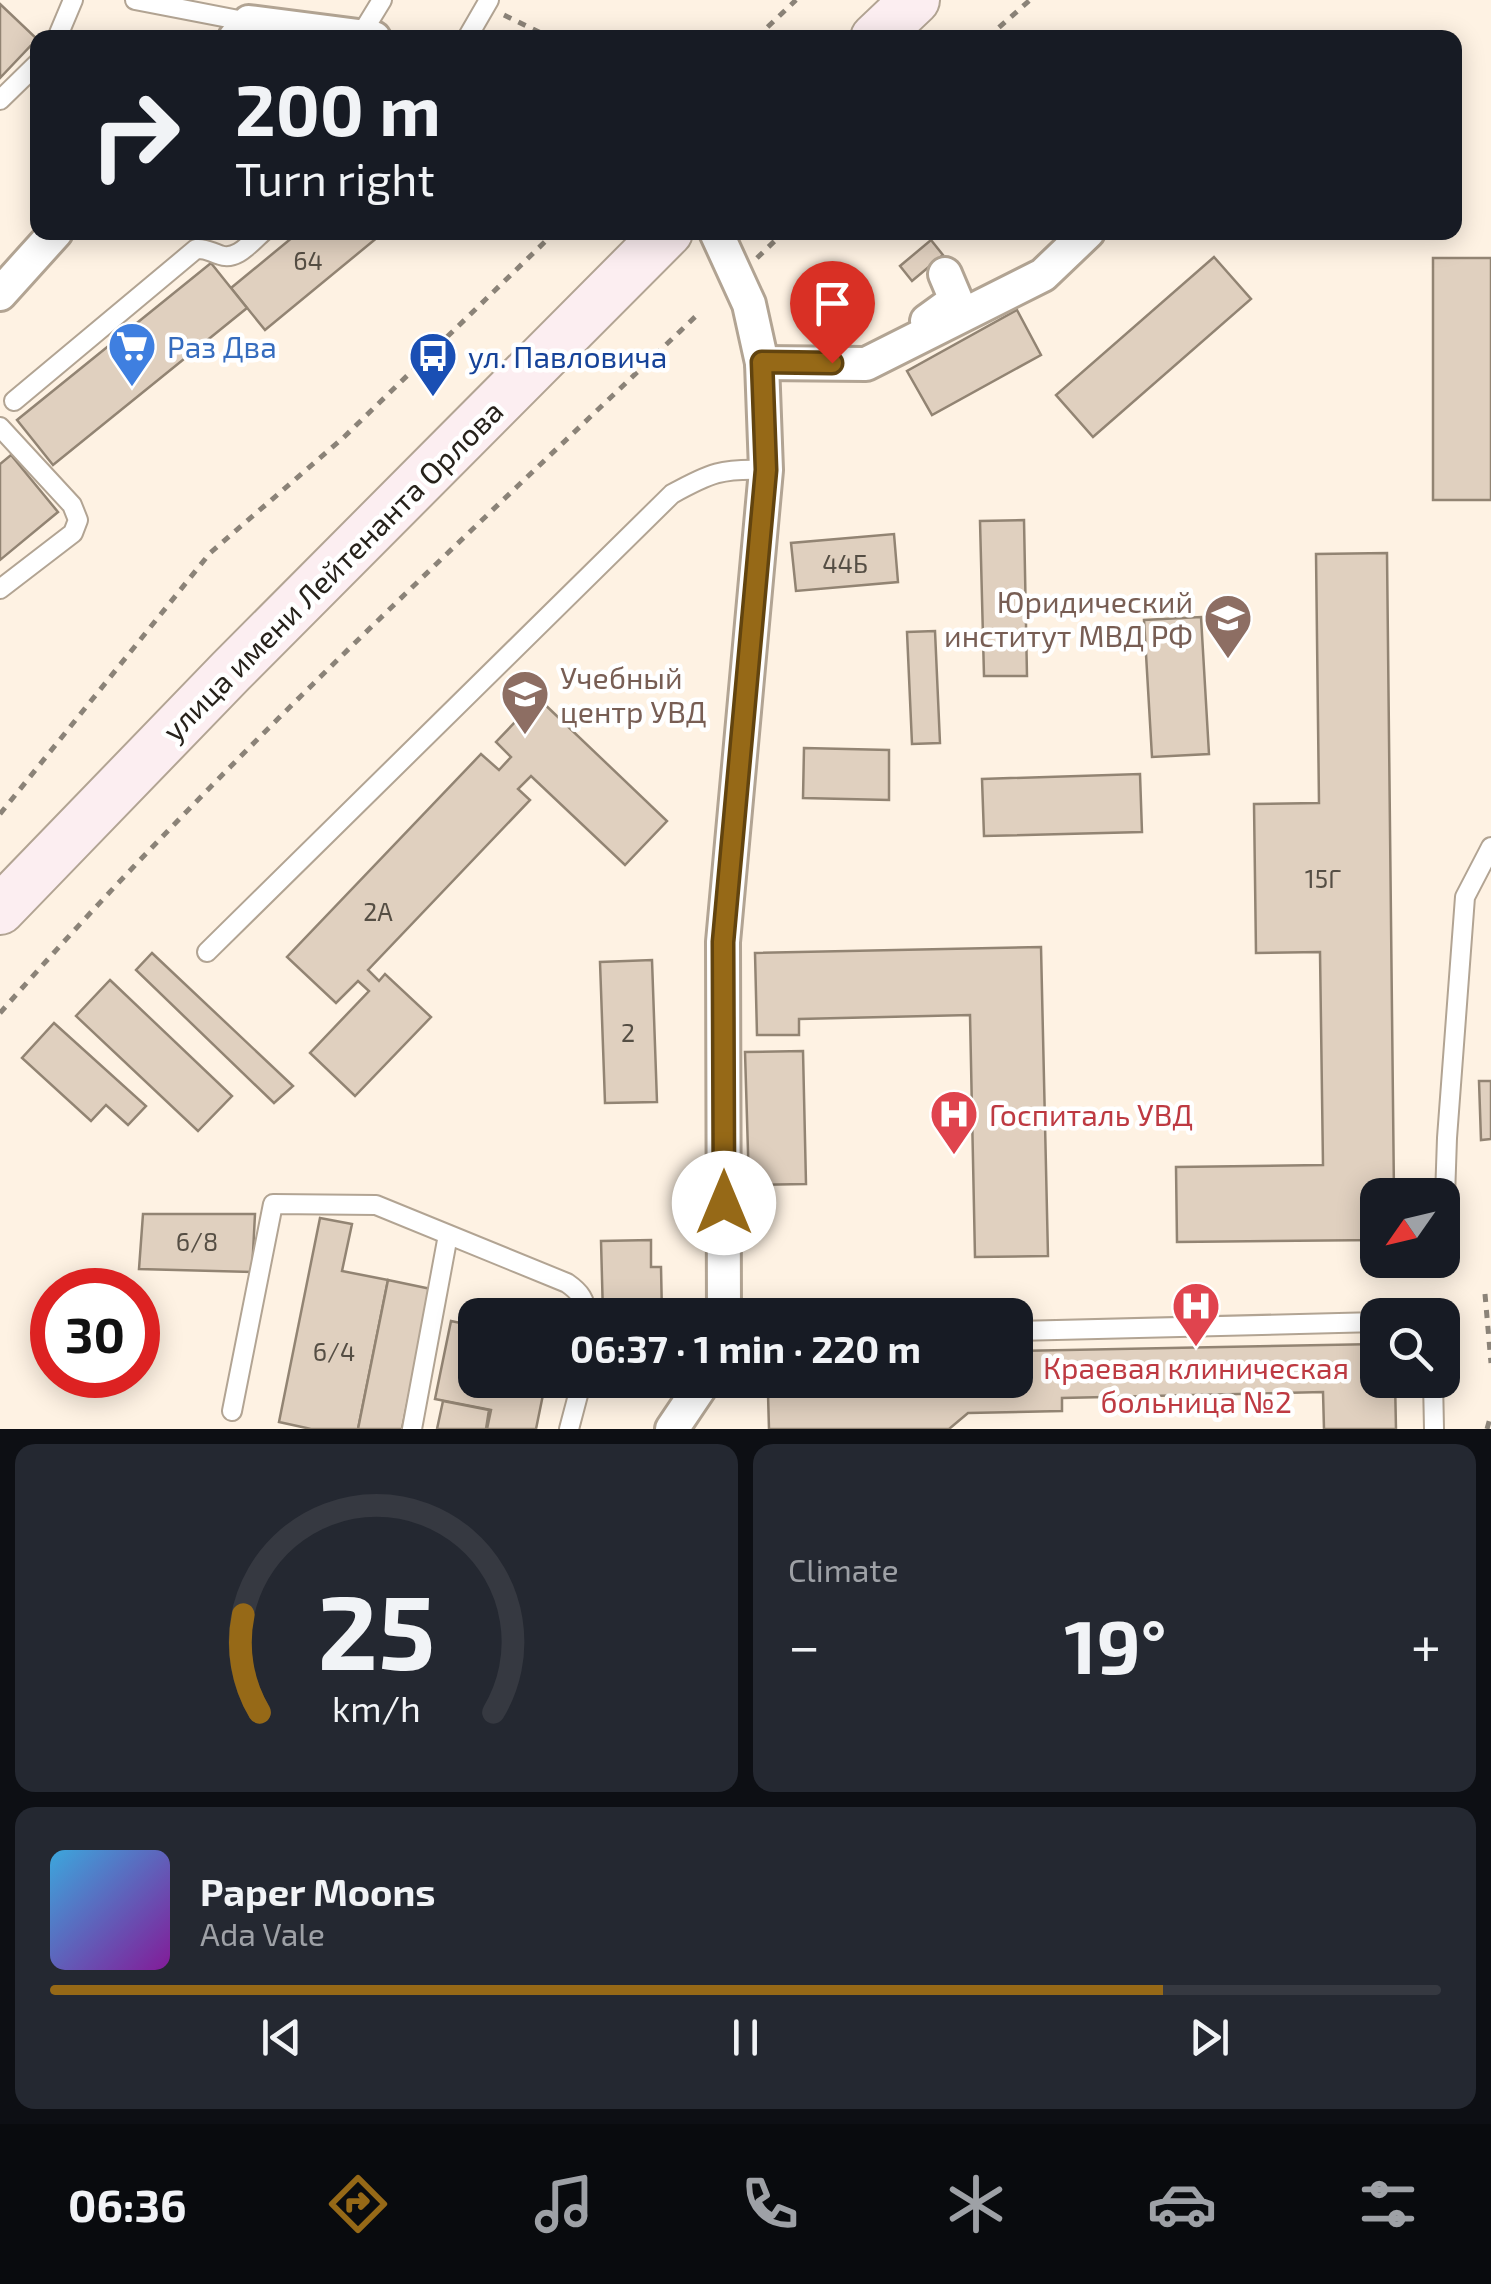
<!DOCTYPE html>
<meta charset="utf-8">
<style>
:root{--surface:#171b24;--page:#242831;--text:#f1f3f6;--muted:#9ea1a6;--line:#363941;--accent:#966917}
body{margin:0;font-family:"Exo 2",sans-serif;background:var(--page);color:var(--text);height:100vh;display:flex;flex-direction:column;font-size:38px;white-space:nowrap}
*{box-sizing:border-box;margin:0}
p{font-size:32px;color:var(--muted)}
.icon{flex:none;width:55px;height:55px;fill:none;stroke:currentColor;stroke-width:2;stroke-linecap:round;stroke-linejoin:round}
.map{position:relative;height:1429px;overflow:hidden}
.drawer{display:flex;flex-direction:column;gap:15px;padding:15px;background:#0d0f14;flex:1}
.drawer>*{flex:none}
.guide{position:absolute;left:30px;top:30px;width:1432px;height:210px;border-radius:20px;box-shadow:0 5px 25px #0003;background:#171b24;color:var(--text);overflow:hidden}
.needle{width:65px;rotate:236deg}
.controls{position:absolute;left:1360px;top:1178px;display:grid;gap:20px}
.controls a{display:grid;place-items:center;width:100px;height:100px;border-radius:20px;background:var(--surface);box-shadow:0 5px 25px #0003;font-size:50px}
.speed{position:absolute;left:30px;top:1268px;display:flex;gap:20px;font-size:50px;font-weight:700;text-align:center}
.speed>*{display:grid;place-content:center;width:130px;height:130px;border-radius:50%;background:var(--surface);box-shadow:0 5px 25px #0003;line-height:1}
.speed .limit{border:15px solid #d22;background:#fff;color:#111}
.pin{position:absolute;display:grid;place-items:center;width:85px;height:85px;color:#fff;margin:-102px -42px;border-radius:50% 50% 50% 0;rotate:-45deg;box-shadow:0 0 10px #0007}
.pin .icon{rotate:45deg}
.me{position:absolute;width:110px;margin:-55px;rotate:0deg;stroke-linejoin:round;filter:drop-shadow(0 0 8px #0008)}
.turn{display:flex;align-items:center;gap:35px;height:210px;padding:0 40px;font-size:45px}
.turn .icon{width:130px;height:130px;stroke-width:2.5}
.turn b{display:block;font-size:70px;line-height:85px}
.big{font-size:75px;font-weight:700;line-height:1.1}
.drawer .widget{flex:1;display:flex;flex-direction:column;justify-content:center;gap:15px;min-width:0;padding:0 35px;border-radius:20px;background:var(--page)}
.drawer .dial{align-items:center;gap:0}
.dial svg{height:260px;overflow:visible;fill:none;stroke:var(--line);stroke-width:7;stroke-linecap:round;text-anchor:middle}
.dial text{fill:var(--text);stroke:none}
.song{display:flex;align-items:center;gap:30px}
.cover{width:120px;height:120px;border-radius:15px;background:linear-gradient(135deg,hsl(200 70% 55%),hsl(290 70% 35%))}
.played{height:10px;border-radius:5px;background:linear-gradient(90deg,var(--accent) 80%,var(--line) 80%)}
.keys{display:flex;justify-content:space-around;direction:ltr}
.heat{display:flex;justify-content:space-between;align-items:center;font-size:55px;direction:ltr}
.drawer .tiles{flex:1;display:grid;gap:15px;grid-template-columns:1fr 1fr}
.widget:last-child{grid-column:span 2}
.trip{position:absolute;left:458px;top:1298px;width:575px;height:100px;border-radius:20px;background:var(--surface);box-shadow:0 5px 25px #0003;font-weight:700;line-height:100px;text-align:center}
.dock{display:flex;height:160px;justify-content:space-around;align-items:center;background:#090b0e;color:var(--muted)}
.dock .icon{width:70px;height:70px}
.dock .on{color:var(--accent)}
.dock b{font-size:45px;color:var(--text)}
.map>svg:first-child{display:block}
.building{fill:#e0d0bf;stroke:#928473;stroke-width:2.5}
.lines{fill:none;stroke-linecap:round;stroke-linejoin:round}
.lane-casing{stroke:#b2a493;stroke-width:22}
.street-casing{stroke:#b2a493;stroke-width:38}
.secondary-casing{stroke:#b2a493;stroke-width:52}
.path{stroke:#8b8378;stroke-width:5;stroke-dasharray:8 8;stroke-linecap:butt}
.lane{stroke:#fff;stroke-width:18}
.street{stroke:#fff;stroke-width:32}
.secondary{stroke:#fceef1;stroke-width:48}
.route-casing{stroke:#62440f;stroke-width:25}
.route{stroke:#966917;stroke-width:18}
.labels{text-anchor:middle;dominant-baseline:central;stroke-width:9;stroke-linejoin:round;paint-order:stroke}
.number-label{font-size:25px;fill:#554e44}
.shop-label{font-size:30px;fill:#366cbe;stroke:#fff;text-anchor:start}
.transit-label{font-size:30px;fill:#164399;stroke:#fff;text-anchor:start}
.street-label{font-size:30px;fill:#27221b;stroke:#fff}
.education-label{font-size:30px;fill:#785e54;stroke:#fff;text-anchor:end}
.health-label{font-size:30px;fill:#be3a42;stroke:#fff;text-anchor:start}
</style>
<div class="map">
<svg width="1491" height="1429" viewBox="0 0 1491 1429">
<rect width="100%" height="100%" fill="#fef2e3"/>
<g class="building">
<polygon points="0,4 37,39 0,78"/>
<polygon points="299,232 384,232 265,330 231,288"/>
<polygon points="931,240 943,255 912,281 900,266"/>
<polygon points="1214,257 1251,299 1093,437 1056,395"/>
<rect x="1433" y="258" width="58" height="242"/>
<polygon points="211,263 247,308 53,465 17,420"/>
<polygon points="1017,310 1041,355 932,415 907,371"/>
<polygon points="11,455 58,512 0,560 0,464"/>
<polygon points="1024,520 1027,676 984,676 980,521"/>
<polygon points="894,534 898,582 796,591 791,543"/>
<polygon points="1387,553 1394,1195 1378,1195 1378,1240 1177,1242 1176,1167 1323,1165 1320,952 1256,953 1254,804 1319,803 1316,554"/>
<polygon points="1201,617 1209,754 1152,757 1144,620"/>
<polygon points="935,631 940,743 912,744 907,632"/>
<polygon points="538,698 667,821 625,865 531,776 518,789 530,800 368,970 379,981 385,974 431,1017 355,1096 310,1053 369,991 358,981 336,1003 287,957 481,754 499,770 511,757 496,742"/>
<polygon points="804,748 889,750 889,800 803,798"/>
<polygon points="1140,774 1142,832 984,836 982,779"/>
<polygon points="1041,947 1048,1256 975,1257 970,1015 799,1019 799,1035 757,1035 755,953"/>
<polygon points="152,953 293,1086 274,1103 136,970"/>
<polygon points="652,960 657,1102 605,1103 600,962"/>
<polygon points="110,980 232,1096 198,1131 76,1016"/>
<polygon points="54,1023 146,1106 128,1125 106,1105 91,1121 22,1058"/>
<polygon points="803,1051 806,1184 749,1185 745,1052"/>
<polygon points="1479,1081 1491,1081 1491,1139 1481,1140"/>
<polygon points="143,1214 255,1214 252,1272 139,1269"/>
<polygon points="320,1218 352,1224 342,1271 388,1280 358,1429 311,1429 279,1422"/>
<polygon points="651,1240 651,1267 661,1267 662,1315 603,1315 601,1241"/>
<polygon points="388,1280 431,1289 402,1429 358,1429"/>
<polygon points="451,1321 475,1326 475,1380 546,1380 536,1429 487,1429 491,1410 435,1399"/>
<polygon points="1378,1344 1378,1380 1395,1380 1396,1429 1324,1429 1323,1392 1062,1398 1062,1411 968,1413 949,1429 769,1429 768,1394 845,1392 845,1384 925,1380 1015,1380 1015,1351"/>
<polygon points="443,1401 489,1410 486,1429 437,1429"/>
</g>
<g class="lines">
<g class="lane-casing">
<g id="lane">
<polyline points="135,0 249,22"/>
<polyline points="360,36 382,0"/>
<polyline points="57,38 73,0"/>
<polyline points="467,38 489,0"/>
<polyline points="0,100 38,63"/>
<path d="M14 401 196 249C206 248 210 252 220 255 237 261 250 243 263 232"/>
<polyline points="0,427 72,505 78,520 73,533 0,589"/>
<path d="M207 952 672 494C710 473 722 468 766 470"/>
<polyline points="1443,1256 1447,1138 1465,897 1491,847"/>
<polyline points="1015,1331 1378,1322"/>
<polyline points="1433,1380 1434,1429"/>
<path d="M232 1411 273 1204 376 1205 567 1283C580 1292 586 1300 586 1315"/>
<polyline points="412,1429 448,1235"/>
<polyline points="569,1429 582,1380"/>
</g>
</g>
<g class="street-casing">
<g id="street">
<polyline points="235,38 249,22 374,38"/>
<polyline points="716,232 749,304 762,363 766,470 723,942 724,1315"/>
<polyline points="0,294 56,232"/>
<polyline points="927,321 956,300 945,274"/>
<polyline points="762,363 866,364 1043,275 1088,232"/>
<polyline points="672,1429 705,1380"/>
</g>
</g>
<g class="secondary-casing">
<g id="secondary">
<polyline points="875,38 915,0"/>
<polyline points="0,910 231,671 668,232"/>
</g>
</g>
<g class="path">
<polyline points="504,15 551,38"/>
<polyline points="756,38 796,0"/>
<polyline points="987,38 1030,0"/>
<polyline points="757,258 784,232"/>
<polyline points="0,814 210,553 343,438 555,232"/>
<path d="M0 1013C217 766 459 543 696 316"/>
<polyline points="1485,1294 1491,1363"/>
<polyline points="1487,1429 1491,1415"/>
</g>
<use href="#lane" class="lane"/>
<use href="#street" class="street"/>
<use href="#secondary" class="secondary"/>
</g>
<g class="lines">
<g class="route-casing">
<polyline id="route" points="724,1203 723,942 766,470 762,362 832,363"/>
</g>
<use href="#route" class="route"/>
</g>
<defs>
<g id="supermarket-pin" transform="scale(2.5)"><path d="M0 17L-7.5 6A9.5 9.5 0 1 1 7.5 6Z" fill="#3f7fe0" stroke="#fff"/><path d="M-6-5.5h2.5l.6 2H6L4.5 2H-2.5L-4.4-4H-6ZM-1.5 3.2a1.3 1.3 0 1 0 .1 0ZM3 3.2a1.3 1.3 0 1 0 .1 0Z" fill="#fff"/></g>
<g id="bus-pin" transform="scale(2.5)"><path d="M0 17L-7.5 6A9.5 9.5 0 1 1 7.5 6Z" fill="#1a4fb4" stroke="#fff"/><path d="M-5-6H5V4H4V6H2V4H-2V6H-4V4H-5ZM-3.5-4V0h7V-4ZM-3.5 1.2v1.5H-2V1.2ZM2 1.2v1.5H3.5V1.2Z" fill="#fff"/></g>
<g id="university-pin" transform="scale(2.5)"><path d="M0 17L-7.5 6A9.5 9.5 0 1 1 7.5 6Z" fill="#8d6e63" stroke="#fff"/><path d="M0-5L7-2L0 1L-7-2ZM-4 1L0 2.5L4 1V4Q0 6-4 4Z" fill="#fff"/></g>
<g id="hospital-pin" transform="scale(2.5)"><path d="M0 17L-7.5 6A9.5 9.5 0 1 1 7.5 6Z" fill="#e0444e" stroke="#fff"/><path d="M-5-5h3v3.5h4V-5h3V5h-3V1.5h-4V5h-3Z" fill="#fff"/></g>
</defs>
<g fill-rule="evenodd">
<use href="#supermarket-pin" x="132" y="346"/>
<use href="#bus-pin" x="433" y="356"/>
<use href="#university-pin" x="1228" y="618"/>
<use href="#university-pin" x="525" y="694"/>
<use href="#hospital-pin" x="954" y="1114"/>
<use href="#hospital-pin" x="1196" y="1306"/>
</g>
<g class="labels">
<g class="number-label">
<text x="308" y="260">64</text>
<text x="845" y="563">44Б</text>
<text x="1323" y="878">15Г</text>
<text x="378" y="911">2А</text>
<text x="628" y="1032">2</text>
<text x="197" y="1241">6/8</text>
<text x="334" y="1351">6/4</text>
</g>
<g class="shop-label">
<text x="167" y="346">Раз Два</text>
</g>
<g class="transit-label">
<text x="468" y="356">ул. Павловича</text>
</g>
<g class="street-label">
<text transform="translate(332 570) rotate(-45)">улица имени Лейтенанта Орлова</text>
</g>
<g class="education-label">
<text x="1193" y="601">Юридический<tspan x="1193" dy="34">институт МВД РФ</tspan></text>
<text x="560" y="677" text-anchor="start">Учебный<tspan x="560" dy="34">центр УВД</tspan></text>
</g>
<g class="health-label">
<text x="989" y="1114">Госпиталь УВД</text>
<text x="1196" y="1367" text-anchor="middle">Краевая клиническая<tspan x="1196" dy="34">больница №2</tspan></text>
</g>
</g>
</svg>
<div class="controls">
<a><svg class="needle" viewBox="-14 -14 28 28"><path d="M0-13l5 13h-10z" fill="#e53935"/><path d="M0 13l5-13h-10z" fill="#9ea1a6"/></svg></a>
<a><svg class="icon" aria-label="search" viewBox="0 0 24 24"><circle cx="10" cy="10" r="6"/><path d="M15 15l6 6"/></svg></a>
</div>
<div class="speed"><div class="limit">30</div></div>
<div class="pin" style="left:832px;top:363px;background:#d93025"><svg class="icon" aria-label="arrive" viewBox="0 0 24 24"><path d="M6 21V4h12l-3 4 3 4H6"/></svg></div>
<svg class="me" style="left:724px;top:1203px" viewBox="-20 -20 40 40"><circle r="19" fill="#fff"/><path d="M0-13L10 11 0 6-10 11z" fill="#966917"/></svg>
<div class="trip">06:37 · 1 min · 220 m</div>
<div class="guide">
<div class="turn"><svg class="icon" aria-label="right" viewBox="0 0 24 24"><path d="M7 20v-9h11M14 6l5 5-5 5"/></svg><div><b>200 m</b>Turn right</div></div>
</div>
</div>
<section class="drawer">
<div class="tiles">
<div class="widget dial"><svg viewBox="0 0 100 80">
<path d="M14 69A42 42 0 1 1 86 69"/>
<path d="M14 69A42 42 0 0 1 9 39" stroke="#966917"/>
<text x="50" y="56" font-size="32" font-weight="700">25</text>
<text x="50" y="72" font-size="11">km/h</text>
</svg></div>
<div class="widget"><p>Climate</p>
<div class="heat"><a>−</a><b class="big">19°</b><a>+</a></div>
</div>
<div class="widget">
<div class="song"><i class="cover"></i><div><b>Paper Moons</b><p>Ada Vale</p></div></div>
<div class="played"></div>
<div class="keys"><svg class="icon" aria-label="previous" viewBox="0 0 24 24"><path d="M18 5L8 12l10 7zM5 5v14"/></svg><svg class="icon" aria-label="pause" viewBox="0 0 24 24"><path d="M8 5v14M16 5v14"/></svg><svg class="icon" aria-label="next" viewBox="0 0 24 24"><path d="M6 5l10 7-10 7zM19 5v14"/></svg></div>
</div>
</div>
</section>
<nav class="dock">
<b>06:36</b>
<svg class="icon on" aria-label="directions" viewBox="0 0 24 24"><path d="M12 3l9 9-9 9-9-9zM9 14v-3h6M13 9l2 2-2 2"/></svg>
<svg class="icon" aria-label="music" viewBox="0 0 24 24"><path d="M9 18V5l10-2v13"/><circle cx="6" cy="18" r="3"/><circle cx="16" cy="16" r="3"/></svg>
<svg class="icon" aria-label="phone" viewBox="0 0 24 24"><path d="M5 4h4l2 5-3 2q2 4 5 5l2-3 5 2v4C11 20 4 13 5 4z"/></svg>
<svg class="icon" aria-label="climate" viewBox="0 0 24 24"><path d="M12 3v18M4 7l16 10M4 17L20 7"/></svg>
<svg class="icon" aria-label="car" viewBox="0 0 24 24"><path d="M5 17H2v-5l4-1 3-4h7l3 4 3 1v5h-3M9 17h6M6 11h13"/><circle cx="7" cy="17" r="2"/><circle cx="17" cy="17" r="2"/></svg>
<svg class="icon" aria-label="filters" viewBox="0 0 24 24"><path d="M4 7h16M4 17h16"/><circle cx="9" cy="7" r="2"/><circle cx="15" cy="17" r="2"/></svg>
</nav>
